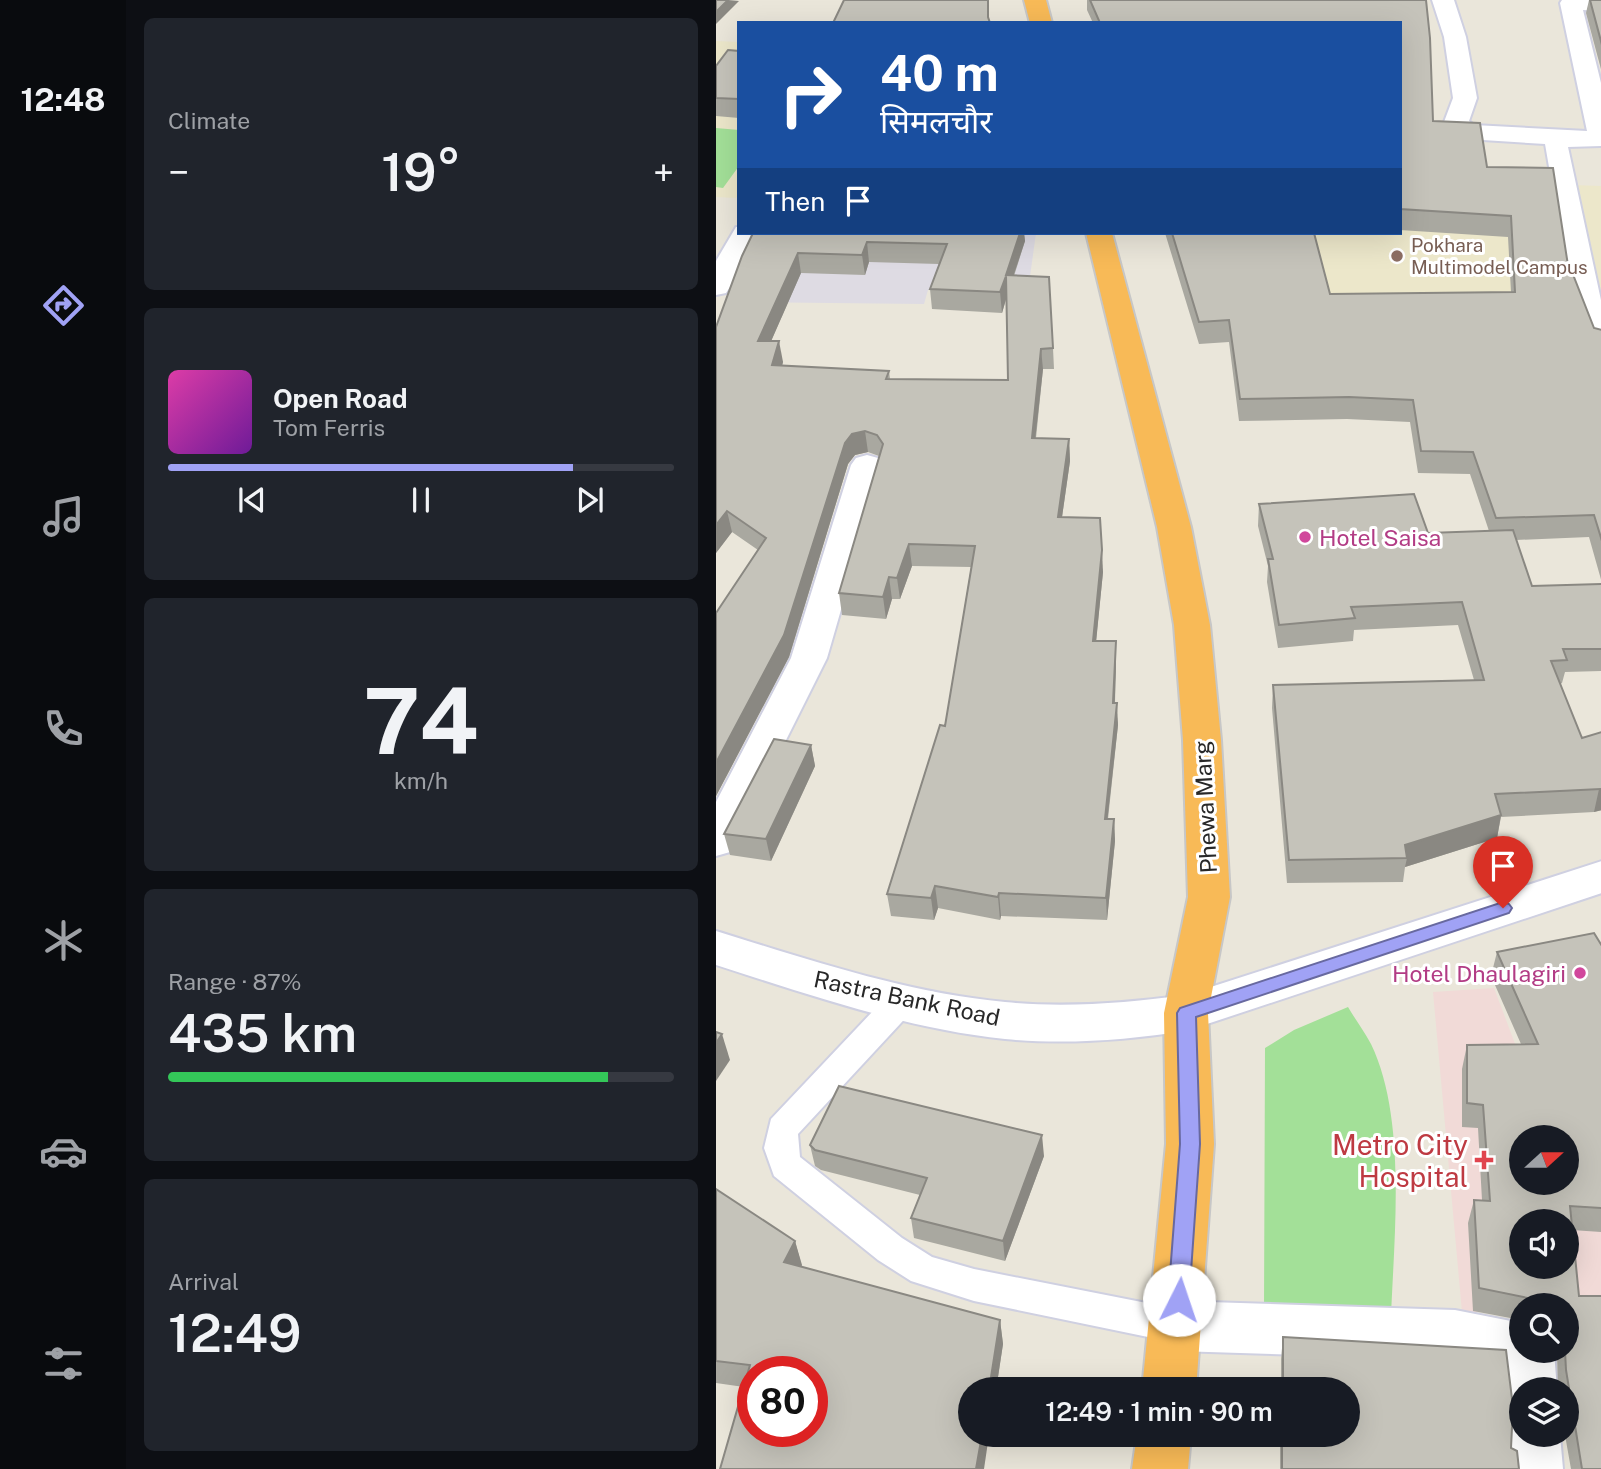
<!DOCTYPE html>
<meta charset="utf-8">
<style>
:root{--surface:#171b24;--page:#20242c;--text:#f1f3f6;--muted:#9ea1a6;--line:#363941;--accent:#a0a2f5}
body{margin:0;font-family:"Public Sans","Noto Sans Devanagari",sans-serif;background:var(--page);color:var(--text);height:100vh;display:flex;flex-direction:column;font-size:26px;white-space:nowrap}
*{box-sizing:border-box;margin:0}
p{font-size:23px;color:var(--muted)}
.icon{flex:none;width:38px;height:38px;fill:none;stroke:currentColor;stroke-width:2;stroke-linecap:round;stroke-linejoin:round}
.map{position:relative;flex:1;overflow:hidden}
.sheet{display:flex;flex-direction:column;gap:18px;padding:18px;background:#0d0f14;width:590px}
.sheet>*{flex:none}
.banner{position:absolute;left:21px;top:21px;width:665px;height:214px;border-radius:0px;box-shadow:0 7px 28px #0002;background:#1a4fa0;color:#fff;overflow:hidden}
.needle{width:46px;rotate:69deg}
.controls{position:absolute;left:793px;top:1125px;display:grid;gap:14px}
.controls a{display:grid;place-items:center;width:70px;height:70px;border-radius:50%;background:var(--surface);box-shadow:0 7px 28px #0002;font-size:35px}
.speed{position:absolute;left:21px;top:1356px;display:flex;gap:14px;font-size:35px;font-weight:700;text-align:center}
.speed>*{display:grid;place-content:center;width:91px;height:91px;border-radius:50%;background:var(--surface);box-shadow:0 7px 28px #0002;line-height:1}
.speed .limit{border:10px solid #d22;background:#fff;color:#111}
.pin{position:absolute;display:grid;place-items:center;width:60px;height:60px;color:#fff;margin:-72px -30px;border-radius:50% 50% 50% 0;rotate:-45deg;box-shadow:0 0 7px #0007}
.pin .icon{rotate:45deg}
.me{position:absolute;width:77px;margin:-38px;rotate:4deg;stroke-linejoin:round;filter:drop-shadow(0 0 5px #0008)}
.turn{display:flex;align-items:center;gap:24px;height:147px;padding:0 28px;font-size:32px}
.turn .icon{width:91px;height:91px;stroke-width:2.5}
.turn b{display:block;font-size:49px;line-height:60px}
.then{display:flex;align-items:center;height:66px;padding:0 28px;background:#0003;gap:14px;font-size:26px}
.big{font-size:52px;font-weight:600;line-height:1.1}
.sheet .widget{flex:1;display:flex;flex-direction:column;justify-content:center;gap:10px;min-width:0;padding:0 24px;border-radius:10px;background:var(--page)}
.sheet .dial{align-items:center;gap:0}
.dial b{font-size:91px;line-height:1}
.song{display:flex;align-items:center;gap:21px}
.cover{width:84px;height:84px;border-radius:10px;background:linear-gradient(135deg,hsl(320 70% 55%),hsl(280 70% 35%))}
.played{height:7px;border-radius:4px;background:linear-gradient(90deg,var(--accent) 80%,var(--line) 80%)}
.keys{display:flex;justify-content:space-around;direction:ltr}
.heat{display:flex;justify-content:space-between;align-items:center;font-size:38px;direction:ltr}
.charge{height:10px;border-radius:5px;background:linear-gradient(90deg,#34c759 87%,var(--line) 0)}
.trip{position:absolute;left:242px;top:1377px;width:402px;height:70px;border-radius:35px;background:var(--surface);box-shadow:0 7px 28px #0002;font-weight:600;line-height:70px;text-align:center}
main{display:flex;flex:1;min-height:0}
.tabs{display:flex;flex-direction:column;width:126px;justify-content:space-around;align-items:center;background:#090b0e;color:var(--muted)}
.tabs .icon{width:49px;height:49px}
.tabs .current{color:var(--accent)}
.tabs b{font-size:32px;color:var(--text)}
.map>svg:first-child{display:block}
.industrial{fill:#dedbe3}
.education{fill:#ece7ca}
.medical{fill:#f1dad7;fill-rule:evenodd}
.green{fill:#a3e098}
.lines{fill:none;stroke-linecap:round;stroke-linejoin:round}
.lane-casing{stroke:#cfd0e1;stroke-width:4}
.street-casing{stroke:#cfd0e1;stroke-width:4}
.secondary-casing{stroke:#cfd0e1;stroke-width:4}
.highway-casing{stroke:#c7c7c7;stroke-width:4}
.lane{fill:#fff;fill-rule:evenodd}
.street{fill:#fff;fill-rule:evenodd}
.secondary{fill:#fff;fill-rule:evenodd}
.highway{fill:#f8ba57;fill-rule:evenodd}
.wall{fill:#a9a8a0;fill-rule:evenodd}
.shaded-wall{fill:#8a8882}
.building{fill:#c5c3ba;stroke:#8a8882;stroke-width:2;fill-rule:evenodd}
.route{fill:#a0a2f5;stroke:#68699f;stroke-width:2}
.education-dot{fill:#8d6e63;stroke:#fff;stroke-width:2.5}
.hotel-dot{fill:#d1479c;stroke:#fff;stroke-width:2.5}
.health-dot{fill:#e0444e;stroke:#fff;stroke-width:2.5}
.labels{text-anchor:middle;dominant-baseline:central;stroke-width:6;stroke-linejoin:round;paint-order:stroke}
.far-education-label{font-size:19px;fill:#785e54;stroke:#fff;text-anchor:start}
.hotel-label{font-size:23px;fill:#b23c85;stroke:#fff;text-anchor:start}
.street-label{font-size:23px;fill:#282828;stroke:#fff}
.near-health-label{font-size:28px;fill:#be3a42;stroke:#fff;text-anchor:end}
</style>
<main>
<nav class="tabs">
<b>12:48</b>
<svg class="icon current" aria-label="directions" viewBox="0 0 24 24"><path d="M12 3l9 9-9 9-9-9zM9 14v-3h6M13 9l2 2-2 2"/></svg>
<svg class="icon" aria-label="music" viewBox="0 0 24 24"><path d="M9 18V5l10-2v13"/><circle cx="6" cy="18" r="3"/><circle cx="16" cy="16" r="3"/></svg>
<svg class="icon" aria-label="phone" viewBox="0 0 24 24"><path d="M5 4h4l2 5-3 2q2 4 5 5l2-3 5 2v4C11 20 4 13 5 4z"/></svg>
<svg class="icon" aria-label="climate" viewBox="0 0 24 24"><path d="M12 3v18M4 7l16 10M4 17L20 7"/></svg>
<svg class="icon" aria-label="car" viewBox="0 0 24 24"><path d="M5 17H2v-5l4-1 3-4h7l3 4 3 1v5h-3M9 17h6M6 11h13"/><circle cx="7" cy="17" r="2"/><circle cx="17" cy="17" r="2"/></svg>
<svg class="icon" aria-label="filters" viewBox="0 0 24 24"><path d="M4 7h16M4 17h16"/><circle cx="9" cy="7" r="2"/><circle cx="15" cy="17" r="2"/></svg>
</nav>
<section class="sheet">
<div class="widget"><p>Climate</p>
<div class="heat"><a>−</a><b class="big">19°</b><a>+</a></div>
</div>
<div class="widget">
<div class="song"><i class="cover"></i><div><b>Open Road</b><p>Tom Ferris</p></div></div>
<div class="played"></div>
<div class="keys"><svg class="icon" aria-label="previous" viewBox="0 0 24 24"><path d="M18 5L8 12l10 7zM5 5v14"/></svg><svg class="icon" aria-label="pause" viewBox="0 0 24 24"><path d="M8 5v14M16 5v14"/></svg><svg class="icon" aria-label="next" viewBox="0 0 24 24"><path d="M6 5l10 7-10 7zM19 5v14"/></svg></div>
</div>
<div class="widget dial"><b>74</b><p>km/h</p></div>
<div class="widget"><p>Range · 87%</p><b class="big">435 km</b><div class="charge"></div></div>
<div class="widget"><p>Arrival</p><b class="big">12:49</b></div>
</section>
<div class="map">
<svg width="886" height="1469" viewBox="0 0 886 1469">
<rect width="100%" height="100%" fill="#eae6da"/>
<polygon class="industrial" points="45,233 320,233 312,291 212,290 208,304 18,302"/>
<g class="education">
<polygon points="0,41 23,42 23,194 20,198 0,197"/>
<polygon points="684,178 835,181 856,291 587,341 550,233 684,233"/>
<polygon points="856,185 885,186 885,315"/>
</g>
<path class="medical" d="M778 988 807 1065 885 1053V1306H805V1312H746L717 992ZM805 1138H850V1183H805ZM805 1222H850V1267H805Z"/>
<g class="green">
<polygon points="0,128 23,130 23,166 7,188 0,187"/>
<path d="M632 1007C639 1019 648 1031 655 1044 691 1119 678 1235 675 1317L548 1309 549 1048 578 1030Z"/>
</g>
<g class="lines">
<g class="lane-casing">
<polygon id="lane" points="186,989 197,992 201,1001 197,1010 82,1134 84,1157 186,1238 216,1257 258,1269 461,1309 474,1314 479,1326 474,1338 461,1343 258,1301 195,1281 162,1260 58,1176 48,1148 55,1119 175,992"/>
</g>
<g class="street-casing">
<g id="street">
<polygon points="716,0 738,0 750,37 761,98 753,121 758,125 871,131 844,3 846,0 886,0 886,11 867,10 886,87 886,146 852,147 886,305 886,351 876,348 857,305 829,144 751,139 742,137 728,122 737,98 728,37"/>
<polygon points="20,227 23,227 23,233 42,233 14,287 10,293 0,295 0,261"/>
<polygon points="151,455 162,458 167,465 111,658 14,852 0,856 0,802 75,658 135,465 140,458"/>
<polygon points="461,1301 739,1310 805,1323 805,1351 838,1351 841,1390 805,1390 805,1412 795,1408 787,1390 786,1369 739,1360 461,1351 443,1343 435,1326 443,1309"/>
<polygon points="805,1413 805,1435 844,1435 847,1469 791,1469 790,1435 798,1416"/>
</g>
</g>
<g class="secondary-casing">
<path id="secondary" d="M886 861V893L470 1031C411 1040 349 1045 289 1039 191 1029 94 995 0 965V931C94 960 191 993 289 1002 349 1008 411 1003 470 995Z"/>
</g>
<g class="highway-casing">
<g id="highway">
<polygon points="308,0 330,0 336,23 314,23"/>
<polygon points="370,233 396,233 475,527 494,625 505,740 514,897 492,1013 498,1144 480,1390 426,1390 450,1144 448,1013 472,897 467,740 458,625 441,527"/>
<polygon points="421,1435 475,1435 472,1469 416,1469"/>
</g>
</g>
<use href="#lane" class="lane"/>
<use href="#street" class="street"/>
<use href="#secondary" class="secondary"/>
<use href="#highway" class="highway"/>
</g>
<g class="wall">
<polygon points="371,0 710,0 717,121 771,167 853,272 878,328 886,330 886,583 873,537 800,540 816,586 886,584 886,671 849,672 846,683 844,684 866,738 886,732 886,810 878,812 785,817 781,838 689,867 687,882 571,883 556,708 557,685 758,680 742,625 638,630 637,641 562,648 551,582 552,566 542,526 543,504 712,533 773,531 754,474 702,473 694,422 631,419 523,421 513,342 483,344 449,233 598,233 614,294 795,292 792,237 684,230 684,23 377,23 371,10"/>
<polygon points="873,0 886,0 886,73 870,13"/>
<polygon points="23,51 23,118 0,116 0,66"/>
<path d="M37 233H308L309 241 298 276 337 348 338 369H327L320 438 353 439 354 461 346 517 387 572 380 641H400V663L399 703 402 725 392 819H398L399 841 391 920 285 916 284 920 222 908 218 920 175 916 171 894 229 726 255 567 196 566 184 599H176L170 619 126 615 123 593 163 456 152 452 139 455 132 464 73 657 0 796V613L42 550 16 532 0 553ZM153 262 223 264 214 289 216 309 286 313 290 299 292 380 174 379 173 371 66 366 67 362 55 341 85 273 149 275Z"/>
<polygon points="95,745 99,766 55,861 14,855 8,834"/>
<polygon points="886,946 886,1232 856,1230 863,1296 886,1469 855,1469 849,1435 850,1435 850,1390 842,1390 841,1351 850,1351 850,1306 805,1306 805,1320 757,1311 752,1223 758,1200 766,1200 762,1128 746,1127 746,1069 751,1045 805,1044 775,976 781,952"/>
<polygon points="94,1145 328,1156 289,1261 198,1238 195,1218 204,1195 105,1170 99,1166"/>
<polygon points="0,1189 79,1241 86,1267 284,1320 287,1344 280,1390 28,1387 0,1383"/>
<polygon points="567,1337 795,1448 803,1469 564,1469 564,1435 632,1435 632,1390 565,1390 565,1359"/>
</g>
<g class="shaded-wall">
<polygon points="12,0 23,1 0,24 0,12"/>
<polygon points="304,233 308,233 309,241 291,295 290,275"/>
<polygon points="151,242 153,262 149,275 146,255"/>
<polygon points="82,253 85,273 46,362 42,341"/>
<polygon points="290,276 291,296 286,313 284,292"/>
<polygon points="63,341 67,362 60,386 56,365"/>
<polygon points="325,349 327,369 317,459 316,438"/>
<polygon points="149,431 152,452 139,455 132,464 73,657 0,796 0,763 129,443 136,434"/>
<polygon points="353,439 354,461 343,538 342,517"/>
<polygon points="11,511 16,532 0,553 0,525"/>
<polygon points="193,544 196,566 184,599 181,578"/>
<polygon points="386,550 387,572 378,663 377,641"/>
<polygon points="173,577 176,599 170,619 167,597"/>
<polygon points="400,641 400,663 398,725 397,703"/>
<polygon points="401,703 402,725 389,841 389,819"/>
<polygon points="95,745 99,766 55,861 50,839"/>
<polygon points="883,789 886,789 886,810 878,812"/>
<polygon points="785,815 781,838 689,867 691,858 689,845"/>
<polygon points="398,819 399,841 391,920 390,898"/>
<polygon points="219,886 222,908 218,920 215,898"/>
<polygon points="283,893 285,916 284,920 282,897"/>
<polygon points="6,1034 14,1060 0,1081 0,1043"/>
<polygon points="326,1135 328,1156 289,1261 287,1241"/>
<polygon points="79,1241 86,1265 76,1286 68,1262"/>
<polygon points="284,1320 287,1344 280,1390 273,1390"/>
<polygon points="266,1435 273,1435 268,1469 260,1469"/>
</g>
<g class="building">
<polygon points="0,0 12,0 0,12"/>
<polygon points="128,0 272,0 272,17 274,23 117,23"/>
<polygon points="374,0 710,0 714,38 717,121 764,123 771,167 837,168 853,272 856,272 878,328 886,330 886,541 878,515 780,518 757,452 705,451 697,400 633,397 524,399 513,320 483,322 456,233 598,233 614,294 799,292 795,216 684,209 684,23 384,23"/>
<polygon points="874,0 886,0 886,45"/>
<polygon points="12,50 23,51 23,99 0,98 0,66"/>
<path d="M37 233H304L290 275 333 277 337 348 325 349 316 438 353 439 342 517 384 518 386 550 377 641H400L397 703H401L389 819H398L390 898 283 893 282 897 219 886 215 898 171 894 224 725 229 726 259 546 193 544 181 578 173 577 167 597 123 593 167 444 161 435 149 431 136 434 129 443 68 635 0 763V613L50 538 11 511 0 525V327L26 256ZM151 242 231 244 214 289 284 292 290 276 292 380 170 379 173 371 56 365 63 341H42L82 253 146 255Z"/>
<polygon points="698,494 712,533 797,530 816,586 886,584 886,649 847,649 851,660 835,661 866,738 886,732 886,789 779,794 785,815 689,845 691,858 573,860 557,685 768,680 746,602 635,607 639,618 563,625 552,559 557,559 543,504"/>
<polygon points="58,739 95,745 50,839 8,834"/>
<path d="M878 933 886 946V1208L854 1206 863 1296H886V1469H866L850 1370 849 1351H850V1306H813L812 1298 763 1288 758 1200 774 1201 767 1105 751 1103V1045L822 1044 781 952ZM805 1138H850V1183H805ZM805 1222H850V1267H805Z"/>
<polygon points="0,1032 6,1034 0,1043"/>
<polygon points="123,1086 326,1135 287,1241 195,1218 211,1178 99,1150 94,1145"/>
<path d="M0 1189 79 1241 68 1262 284 1320 273 1390H254V1435H266L260 1469H4L34 1365 0 1361ZM37 1372H96V1432H37Z"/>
<polygon points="567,1337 790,1350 797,1407 795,1448 801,1451 803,1469 566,1469 566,1435 632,1435 632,1390 567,1390"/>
</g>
<polygon class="route" points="787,902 793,904 796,908 793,913 480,1017 484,1144 473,1300 470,1307 463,1310 455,1307 452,1300 464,1144 461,1013 464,1008"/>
<circle class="education-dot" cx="681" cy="256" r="7"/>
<g class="hotel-dot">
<circle cx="589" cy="537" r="7"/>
<circle cx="864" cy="973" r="7"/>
</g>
<path class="health-dot" d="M764.5 1149.5h7v7h7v7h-7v7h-7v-7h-7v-7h7z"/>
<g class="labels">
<g class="far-education-label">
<text x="695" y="245">Pokhara<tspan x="695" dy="22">Multimodel Campus</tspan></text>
</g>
<g class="hotel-label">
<text x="603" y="537">Hotel Saisa</text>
<text x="850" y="973" text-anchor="end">Hotel Dhaulagiri</text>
</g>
<g class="street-label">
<text transform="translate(489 807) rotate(-93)">Phewa Marg</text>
<text transform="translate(191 998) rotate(12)">Rastra Bank Road</text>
</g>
<g class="near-health-label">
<text x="752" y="1144">Metro City<tspan x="752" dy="32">Hospital</tspan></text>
</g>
</g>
</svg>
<div class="controls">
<a><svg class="needle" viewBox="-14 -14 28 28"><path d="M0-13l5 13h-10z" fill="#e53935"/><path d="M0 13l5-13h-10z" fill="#9ea1a6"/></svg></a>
<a><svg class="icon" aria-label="sound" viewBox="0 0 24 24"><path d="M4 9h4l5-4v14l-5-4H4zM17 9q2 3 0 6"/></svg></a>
<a><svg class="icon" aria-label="search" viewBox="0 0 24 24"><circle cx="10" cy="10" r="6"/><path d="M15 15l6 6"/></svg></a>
<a><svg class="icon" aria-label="layers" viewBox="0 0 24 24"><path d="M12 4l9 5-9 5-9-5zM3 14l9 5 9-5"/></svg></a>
</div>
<div class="speed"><div class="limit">80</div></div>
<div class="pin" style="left:787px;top:908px;background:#d93025"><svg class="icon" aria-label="arrive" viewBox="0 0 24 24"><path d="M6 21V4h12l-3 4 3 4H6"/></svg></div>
<svg class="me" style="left:463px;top:1300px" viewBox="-20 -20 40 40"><circle r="19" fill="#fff"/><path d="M0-13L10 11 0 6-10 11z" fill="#a0a2f5"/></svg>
<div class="trip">12:49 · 1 min · 90 m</div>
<div class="banner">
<div class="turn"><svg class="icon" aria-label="right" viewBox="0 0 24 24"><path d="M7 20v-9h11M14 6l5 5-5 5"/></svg><div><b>40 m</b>सिमलचौर</div></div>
<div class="then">Then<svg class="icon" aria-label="arrive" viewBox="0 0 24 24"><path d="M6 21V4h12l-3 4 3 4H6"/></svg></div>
</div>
</div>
</main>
